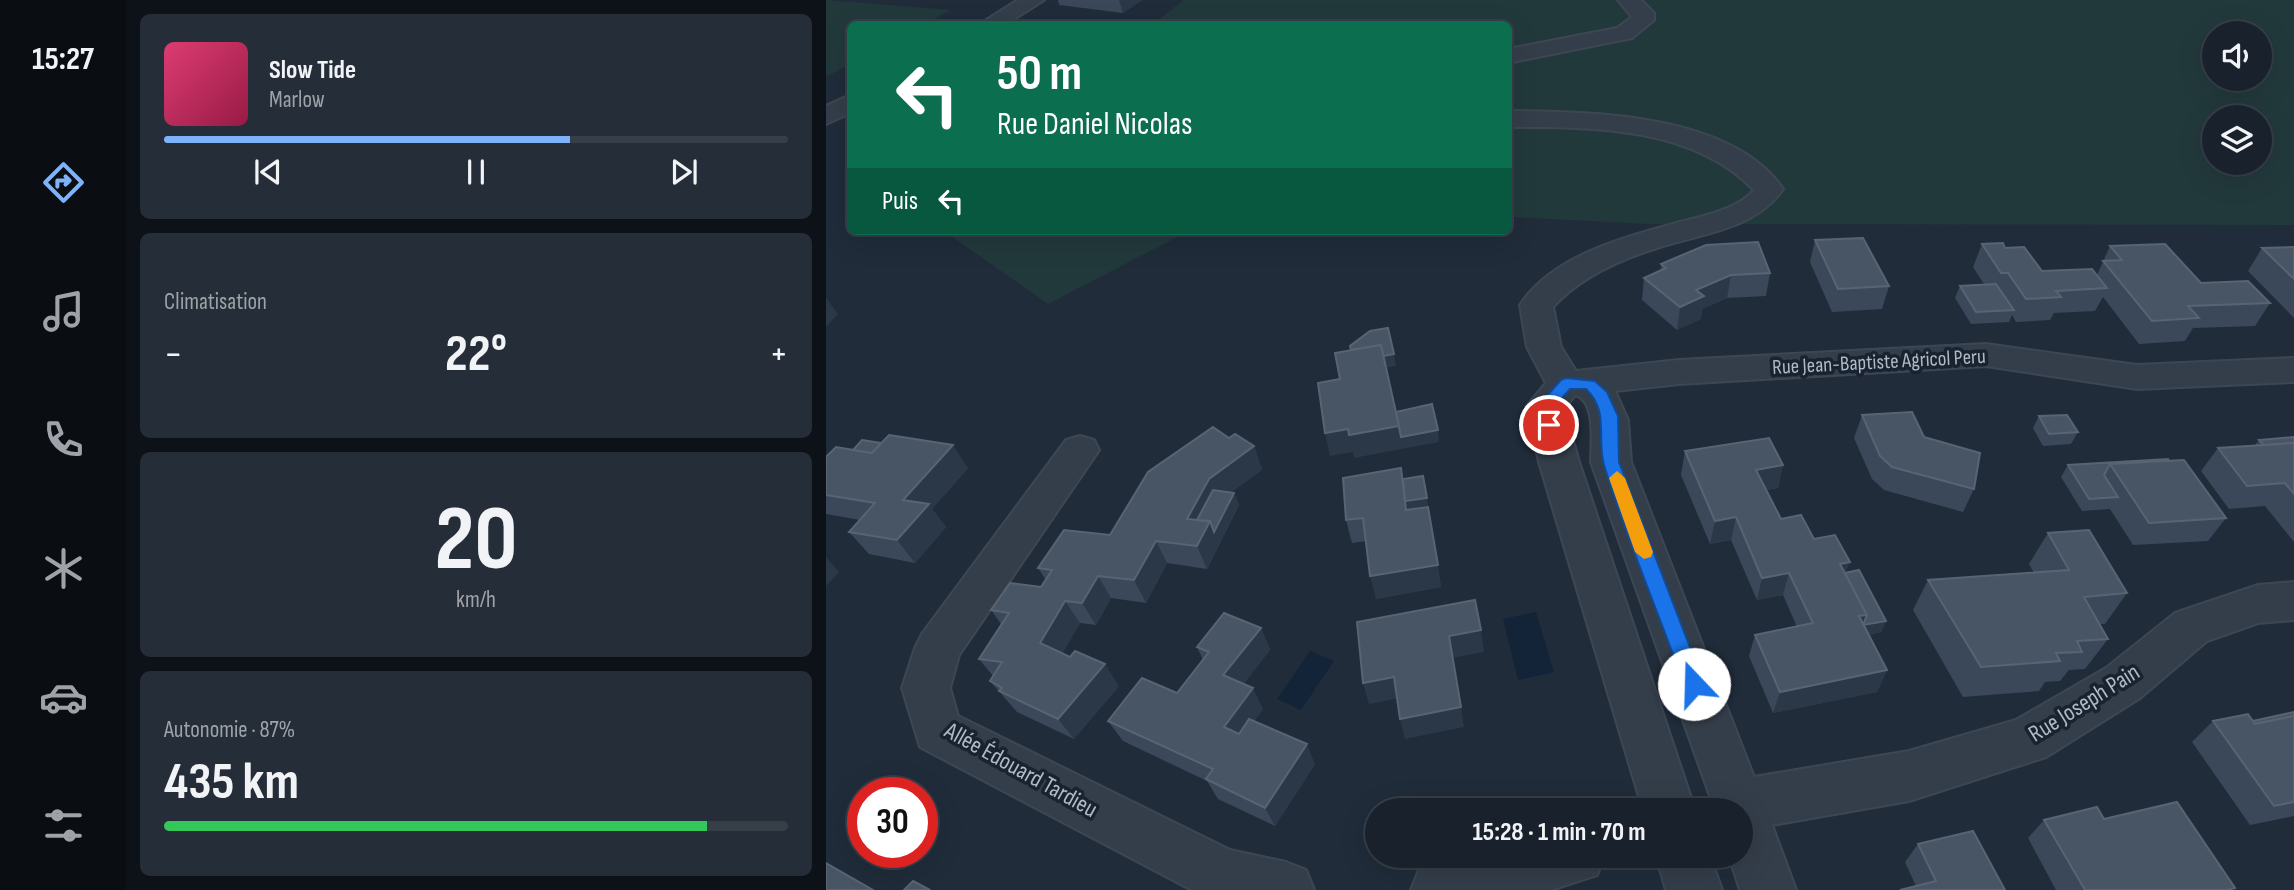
<!DOCTYPE html>
<html lang="fr">
<meta charset="utf-8">
<style>
:root{--surface:#18212c;--page:#252e38;--text:#f1f3f6;--muted:#9fa3a9;--line:#363e48;--accent:#7eb3fc}
body{margin:0;font-family:"Sofia Sans Condensed",sans-serif;background:var(--page);color:var(--text);height:100vh;display:flex;flex-direction:column;font-size:26px;white-space:nowrap}
*{box-sizing:border-box;margin:0}
p{font-size:23px;color:var(--muted)}
.icon{flex:none;width:38px;height:38px;fill:none;stroke:currentColor;stroke-width:2;stroke-linecap:round;stroke-linejoin:round}
.map{position:relative;flex:1;overflow:hidden}
.details{display:flex;flex-direction:column;gap:14px;padding:14px;background:#0d1218;width:700px}
.details>*{flex:none}
.banner{position:absolute;left:21px;top:21px;width:665px;height:214px;border-radius:10px;box-shadow:0 7px 28px #0002,0 0 0 2px var(--line);background:#0b6e4f;color:#fff;overflow:hidden}
.tools{position:absolute;left:1376px;top:21px;display:grid;gap:14px}
.tools a{display:grid;place-items:center;width:70px;height:70px;border-radius:50%;background:var(--surface);box-shadow:0 7px 28px #0002,0 0 0 2px var(--line);font-size:35px}
.speed{position:absolute;left:21px;top:777px;display:flex;gap:14px;font-size:35px;font-weight:700;text-align:center}
.speed>*{display:grid;place-content:center;width:91px;height:91px;border-radius:50%;background:var(--surface);box-shadow:0 7px 28px #0002,0 0 0 2px var(--line);line-height:1}
.speed .limit{border:10px solid #d22;background:#fff;color:#111}
.pin{position:absolute;display:grid;place-items:center;width:60px;height:60px;color:#fff;margin:-30px;border:4px solid #fff;border-radius:50%;box-shadow:0 2px 7px #0007}
.me{position:absolute;width:77px;margin:-38px;rotate:339deg;stroke-linejoin:round;filter:drop-shadow(0 0 5px #0008)}
.turn{display:flex;align-items:center;gap:24px;height:147px;padding:0 35px;font-size:32px}
.turn .icon{width:91px;height:91px;stroke-width:2.5}
.turn b{display:block;font-size:49px;line-height:60px}
.then{display:flex;align-items:center;height:66px;padding:0 35px;background:#0003;gap:14px;font-size:26px}
.big{font-size:52px;font-weight:700;line-height:1.1}
.details .widget{flex:1;display:flex;flex-direction:column;justify-content:center;gap:10px;min-width:0;padding:0 24px;border-radius:10px;background:var(--page)}
.details .dial{align-items:center;gap:0}
.dial b{font-size:91px;line-height:1}
.song{display:flex;align-items:center;gap:21px}
.cover{width:84px;height:84px;border-radius:10px;background:linear-gradient(135deg,hsl(340 70% 55%),hsl(340 70% 35%))}
.played{height:7px;border-radius:4px;background:linear-gradient(90deg,var(--accent) 65%,var(--line) 65%)}
.keys{display:flex;justify-content:space-around;direction:ltr}
.heat{display:flex;justify-content:space-between;align-items:center;font-size:38px;direction:ltr}
.charge{height:10px;border-radius:5px;background:linear-gradient(90deg,#34c759 87%,var(--line) 0)}
.trip{position:absolute;left:539px;top:798px;width:388px;height:70px;border-radius:35px;background:var(--surface);box-shadow:0 7px 28px #0002,0 0 0 2px var(--line);font-weight:700;line-height:70px;text-align:center}
main{display:flex;flex:1;min-height:0}
.tab-bar{display:flex;flex-direction:column;width:126px;justify-content:space-around;align-items:center;background:#0a0d12;color:var(--muted)}
.tab-bar .icon{width:49px;height:49px}
.tab-bar .on{color:var(--accent)}
.tab-bar b{font-size:32px;color:var(--text)}
.map>svg:first-child{display:block}
.green{fill:#22393b;fill-rule:evenodd}
.water{fill:#142438}
.lines{fill:none;stroke-linecap:round;stroke-linejoin:round}
.minor-casing{stroke:#3d4754;stroke-width:4}
.minor{fill:#343e4a;fill-rule:evenodd}
.wall{fill:#3b4859}
.shaded-wall{fill:#2b3848}
.building{fill:#475565;stroke:#586474;stroke-width:2}
.route{fill:#1a73e8;stroke:#114b97;stroke-width:2}
.slow{fill:#f59e0b}
.labels{text-anchor:middle;dominant-baseline:central;stroke-width:7;stroke-linejoin:round;paint-order:stroke}
.street-label{font-size:21px;fill:#afb9c7;stroke:#19232f}
.near-street-label{font-size:24px;fill:#afb9c7;stroke:#19232f}
</style>
<main>
<nav class="tab-bar">
<b>15:27</b>
<svg class="icon on" aria-label="directions" viewBox="0 0 24 24"><path d="M12 3l9 9-9 9-9-9zM9 14v-3h6M13 9l2 2-2 2"/></svg>
<svg class="icon" aria-label="music" viewBox="0 0 24 24"><path d="M9 18V5l10-2v13"/><circle cx="6" cy="18" r="3"/><circle cx="16" cy="16" r="3"/></svg>
<svg class="icon" aria-label="phone" viewBox="0 0 24 24"><path d="M5 4h4l2 5-3 2q2 4 5 5l2-3 5 2v4C11 20 4 13 5 4z"/></svg>
<svg class="icon" aria-label="climate" viewBox="0 0 24 24"><path d="M12 3v18M4 7l16 10M4 17L20 7"/></svg>
<svg class="icon" aria-label="car" viewBox="0 0 24 24"><path d="M5 17H2v-5l4-1 3-4h7l3 4 3 1v5h-3M9 17h6M6 11h13"/><circle cx="7" cy="17" r="2"/><circle cx="17" cy="17" r="2"/></svg>
<svg class="icon" aria-label="filters" viewBox="0 0 24 24"><path d="M4 7h16M4 17h16"/><circle cx="9" cy="7" r="2"/><circle cx="15" cy="17" r="2"/></svg>
</nav>
<section class="details">
<div class="widget">
<div class="song"><i class="cover"></i><div><b>Slow Tide</b><p>Marlow</p></div></div>
<div class="played"></div>
<div class="keys"><svg class="icon" aria-label="previous" viewBox="0 0 24 24"><path d="M18 5L8 12l10 7zM5 5v14"/></svg><svg class="icon" aria-label="pause" viewBox="0 0 24 24"><path d="M8 5v14M16 5v14"/></svg><svg class="icon" aria-label="next" viewBox="0 0 24 24"><path d="M6 5l10 7-10 7zM19 5v14"/></svg></div>
</div>
<div class="widget"><p>Climatisation</p>
<div class="heat"><a>−</a><b class="big">22°</b><a>+</a></div>
</div>
<div class="widget dial"><b>20</b><p>km/h</p></div>
<div class="widget"><p>Autonomie · 87%</p><b class="big">435 km</b><div class="charge"></div></div>
</section>
<div class="map">
<svg width="1468" height="890" viewBox="0 0 1468 890">
<rect width="100%" height="100%" fill="#202c3a"/>
<g class="green">
<polygon points="0,0 125,10 98,24 24,24 24,64 0,77"/>
<path d="M358 0H1468V225L824 224 683 217 682 24H327ZM1388 33H1433V79H1388ZM1388 117H1433V163H1388Z"/>
<polygon points="118,231 363,231 222,304"/>
</g>
<g class="water">
<polygon points="710,612 728,672 692,680 677,619"/>
<polygon points="484,651 508,661 475,710 451,699"/>
</g>
<g class="lines">
<g class="minor-casing">
<g id="minor">
<polygon points="192,0 218,0 180,24 154,24"/>
<polygon points="792,0 815,0 828,13 828,20 806,38 682,63 682,49 791,28 806,17"/>
<polygon points="24,95 24,113 0,124 0,106"/>
<path d="M682 111C766 112 905 113 957 189 930 229 877 233 834 247 795 259 754 277 727 307L735 347 750 371 853 360 1160 344 1311 365 1468 358V382L1311 389 1160 366 853 384 789 391 802 420 805 462 928 777 1083 751 1190 720 1280 668 1349 613 1432 585 1468 582V620L1432 623 1381 641 1314 698 1220 757 1083 801 946 825 970 890H914L903 856H915V810H889L765 462C765 445 771 401 749 395L738 409 753 462 869 810H817L713 462 700 407 720 383 701 347 694 305C727 255 799 237 854 222 878 216 912 209 928 190 866 126 765 127 682 127Z"/>
<polygon points="254,436 268,440 273,450 133,655 124,688 132,716 404,850 460,862 480,870 488,890 366,890 94,747 76,688 89,648 96,634 240,440"/>
<polygon points="639,856 779,856 771,875 725,890 585,890 593,870"/>
<polygon points="830,856 884,856 896,890 840,890"/>
</g>
</g>
<use href="#minor" class="minor"/>
</g>
<g class="wall">
<polygon points="232,0 316,0 297,13 233,5"/>
<polygon points="989,240 1063,286 1056,309 1006,312 984,262"/>
<polygon points="1156,244 1179,248 1216,271 1271,275 1284,246 1375,283 1444,303 1429,326 1367,328 1359,341 1313,344 1277,297 1269,311 1228,313 1224,320 1190,322 1186,315 1183,322 1145,324 1129,298 1134,286 1158,284 1147,267"/>
<polygon points="1468,247 1468,318 1422,271 1436,248"/>
<polygon points="835,264 944,273 940,296 901,298 876,309 875,319 851,330 816,300 818,278 835,271"/>
<polygon points="1036,415 1098,437 1148,489 1137,512 1058,490 1046,479 1028,438"/>
<polygon points="1213,416 1252,432 1245,444 1217,446 1207,428"/>
<polygon points="1468,437 1468,542 1439,506 1403,509 1375,471 1392,448 1429,445 1433,440"/>
<polygon points="403,438 428,446 436,470 405,492 408,493 413,505 381,569 341,563 320,603 285,598 270,625 254,623 236,653 293,686 248,739 191,712 164,681 167,676 153,659 175,624 165,610 215,587 220,580 212,568 284,535"/>
<polygon points="859,451 957,465 952,488 940,490 955,519 988,539 1020,573 1060,621 1055,632 1042,635 1061,670 1051,692 947,713 923,656 929,635 971,627 957,595 931,600 905,540 884,544 855,475"/>
<polygon points="0,457 142,468 106,509 120,527 89,563 43,554 23,532 34,520 0,514"/>
<polygon points="1342,459 1400,518 1382,541 1307,545 1284,509 1256,511 1235,477 1242,465"/>
<polygon points="597,476 615,587 550,599 540,541 526,543 520,520 577,479"/>
<polygon points="1222,533 1301,593 1279,624 1273,624 1282,639 1259,669 1243,670 1234,681 1219,682 1213,691 1137,697 1087,610 1102,580 1208,573 1203,564"/>
<polygon points="435,628 444,650 417,684 437,709 428,721 489,764 449,826 392,799 381,781 297,741 282,721 351,693 377,660 371,647"/>
<polygon points="1468,712 1468,816 1424,825 1366,742 1387,721 1427,721"/>
<polygon points="1218,820 1406,890 1230,890 1202,838"/>
<polygon points="1092,844 1179,890 1090,886 1079,862"/>
</g>
<g class="shaded-wall">
<polygon points="293,0 316,0 297,13"/>
<polygon points="905,275 901,298 876,309 875,319 851,330 854,307 870,290"/>
<polygon points="0,298 12,314 0,327"/>
<polygon points="568,354 570,366 529,373 527,361"/>
<polygon points="573,426 612,430 613,442 528,458 527,452 504,456 499,433 522,429"/>
<polygon points="127,445 142,468 106,509 120,527 89,563 71,540 77,500"/>
<polygon points="428,446 436,470 392,502 377,531 361,519 383,479"/>
<polygon points="957,465 952,488 925,493 930,470"/>
<polygon points="575,468 580,501 601,498 602,510 580,510"/>
<polygon points="408,493 413,505 381,569 371,546 384,521"/>
<polygon points="910,517 905,540 884,544 889,521"/>
<polygon points="330,541 341,563 320,603 308,580"/>
<polygon points="0,557 13,572 0,586"/>
<polygon points="1024,562 1015,584 1014,564"/>
<polygon points="612,565 615,587 550,599 544,576"/>
<polygon points="963,573 957,595 931,600 936,578"/>
<polygon points="272,576 285,598 270,625 256,603"/>
<polygon points="239,601 254,623 230,665 214,643"/>
<polygon points="1041,615 1060,621 1055,632 1024,638 1033,616"/>
<polygon points="435,628 444,650 408,697 397,675"/>
<polygon points="655,630 658,652 626,658 623,636"/>
<polygon points="279,664 293,686 248,739 232,719"/>
<polygon points="1061,670 1051,692 947,713 954,692"/>
<polygon points="568,677 574,698 543,704 537,683"/>
<polygon points="427,688 437,709 409,748 398,727"/>
<polygon points="635,707 638,727 579,739 574,719"/>
<polygon points="481,744 489,764 449,826 439,808"/>
</g>
<g class="building">
<polygon points="174,20 209,24 166,24"/>
<polygon points="1037,238 1063,286 1012,289 989,240"/>
<polygon points="932,242 944,273 905,275 870,290 878,296 854,307 818,278 840,268 835,264 880,245"/>
<polygon points="1177,243 1179,248 1198,247 1216,271 1266,269 1281,288 1230,291 1235,297 1200,299 1182,273 1175,273 1156,244"/>
<polygon points="1339,244 1375,283 1422,281 1444,303 1362,306 1373,318 1326,321 1277,261 1296,260 1284,246"/>
<polygon points="1468,247 1468,279 1436,248"/>
<polygon points="1170,284 1188,310 1150,312 1134,286"/>
<polygon points="562,328 568,354 557,356 555,345 525,350 524,346 544,331"/>
<polygon points="555,345 573,426 523,435 522,429 499,433 492,383 514,379 509,353"/>
<polygon points="606,404 612,430 575,437 570,412"/>
<polygon points="1086,412 1098,437 1154,453 1148,489 1066,467 1054,456 1036,415"/>
<polygon points="1241,415 1252,432 1223,434 1213,416"/>
<polygon points="387,427 403,438 409,434 428,446 383,479 361,519 384,521 371,546 330,541 308,580 272,576 256,603 239,601 214,643 244,657 249,651 279,664 232,719 173,691 176,688 164,681 176,662 153,659 183,613 165,610 184,583 215,587 226,570 212,568 238,530 284,535 322,472"/>
<polygon points="63,435 127,445 77,500 103,504 71,540 23,532 49,503 0,495 0,457 10,447 46,453"/>
<polygon points="1468,437 1468,443 1438,445 1433,440"/>
<polygon points="943,438 957,465 930,470 955,519 975,515 988,539 1009,535 1024,562 1014,564 1041,615 1033,616 1061,670 954,692 929,635 987,623 963,573 936,578 910,517 889,521 859,451"/>
<polygon points="36,440 55,443 46,453 27,450"/>
<polygon points="1468,443 1468,494 1459,483 1421,486 1392,448"/>
<polygon points="1342,459 1343,461 1284,464 1278,475 1292,497 1263,499 1242,465"/>
<polygon points="1358,460 1400,518 1323,523 1284,464"/>
<polygon points="575,468 580,510 602,507 612,565 544,576 537,518 520,520 517,478"/>
<polygon points="597,476 601,498 579,501 577,479"/>
<polygon points="387,490 408,493 388,532 384,521 371,520"/>
<polygon points="1263,530 1301,593 1258,597 1282,639 1251,641 1256,652 1230,653 1234,661 1155,667 1102,580 1243,570 1222,533"/>
<polygon points="1033,570 1060,621 1037,625 1041,615 1019,573"/>
<polygon points="649,600 655,630 623,636 635,707 574,719 568,677 537,683 531,622"/>
<polygon points="398,613 435,628 397,675 427,688 398,727 413,734 423,719 481,744 439,808 380,779 387,769 282,721 316,678 351,693 383,652 371,647"/>
<polygon points="1468,712 1468,716 1429,724 1427,721"/>
<polygon points="1422,714 1429,724 1468,716 1468,802 1448,806 1387,721"/>
<polygon points="1351,802 1409,888 1402,890 1259,890 1218,820 1271,807 1278,819"/>
<polygon points="1147,831 1179,890 1074,890 1110,881 1092,844"/>
<polygon points="0,863 47,890 0,890"/>
<polygon points="87,881 104,890 78,890"/>
</g>
<path class="route" d="M740 378 769 381 781 392 792 416 793 462 878 684 875 691 868 693 861 691 858 684C832 612 801 539 778 465 770 437 784 412 760 389H744L727 408 731 425 729 429H718L711 407 735 380Z"/>
<polygon class="slow" points="791,471 799,478 827,552 825,557 818,559 809,552 783,478"/>
<g class="labels">
<g class="street-label">
<text transform="translate(1053 362) rotate(-3)">Rue Jean-Baptiste Agricol Peru</text>
</g>
<g class="near-street-label">
<text transform="translate(1258 703) rotate(-32)">Rue Joseph Pain</text>
<text transform="translate(195 770) rotate(29)">Allée Édouard Tardieu</text>
</g>
</g>
</svg>
<div class="tools">
<a><svg class="icon" aria-label="sound" viewBox="0 0 24 24"><path d="M4 9h4l5-4v14l-5-4H4zM17 9q2 3 0 6"/></svg></a>
<a><svg class="icon" aria-label="layers" viewBox="0 0 24 24"><path d="M12 4l9 5-9 5-9-5zM3 14l9 5 9-5"/></svg></a>
</div>
<div class="speed"><div class="limit">30</div></div>
<div class="pin" style="left:723px;top:425px;background:#d93025"><svg class="icon" aria-label="arrive" viewBox="0 0 24 24"><path d="M6 21V4h12l-3 4 3 4H6"/></svg></div>
<svg class="me" style="left:868px;top:684px" viewBox="-20 -20 40 40"><circle r="19" fill="#fff"/><path d="M0-13L10 11 0 6-10 11z" fill="#1a73e8"/></svg>
<div class="trip">15:28 · 1 min · 70 m</div>
<div class="banner">
<div class="turn"><svg class="icon" aria-label="left" viewBox="0 0 24 24"><path d="M17 20v-9H6M10 6l-5 5 5 5"/></svg><div><b>50 m</b>Rue Daniel Nicolas</div></div>
<div class="then">Puis<svg class="icon" aria-label="left" viewBox="0 0 24 24"><path d="M17 20v-9H6M10 6l-5 5 5 5"/></svg></div>
</div>
</div>
</main>
